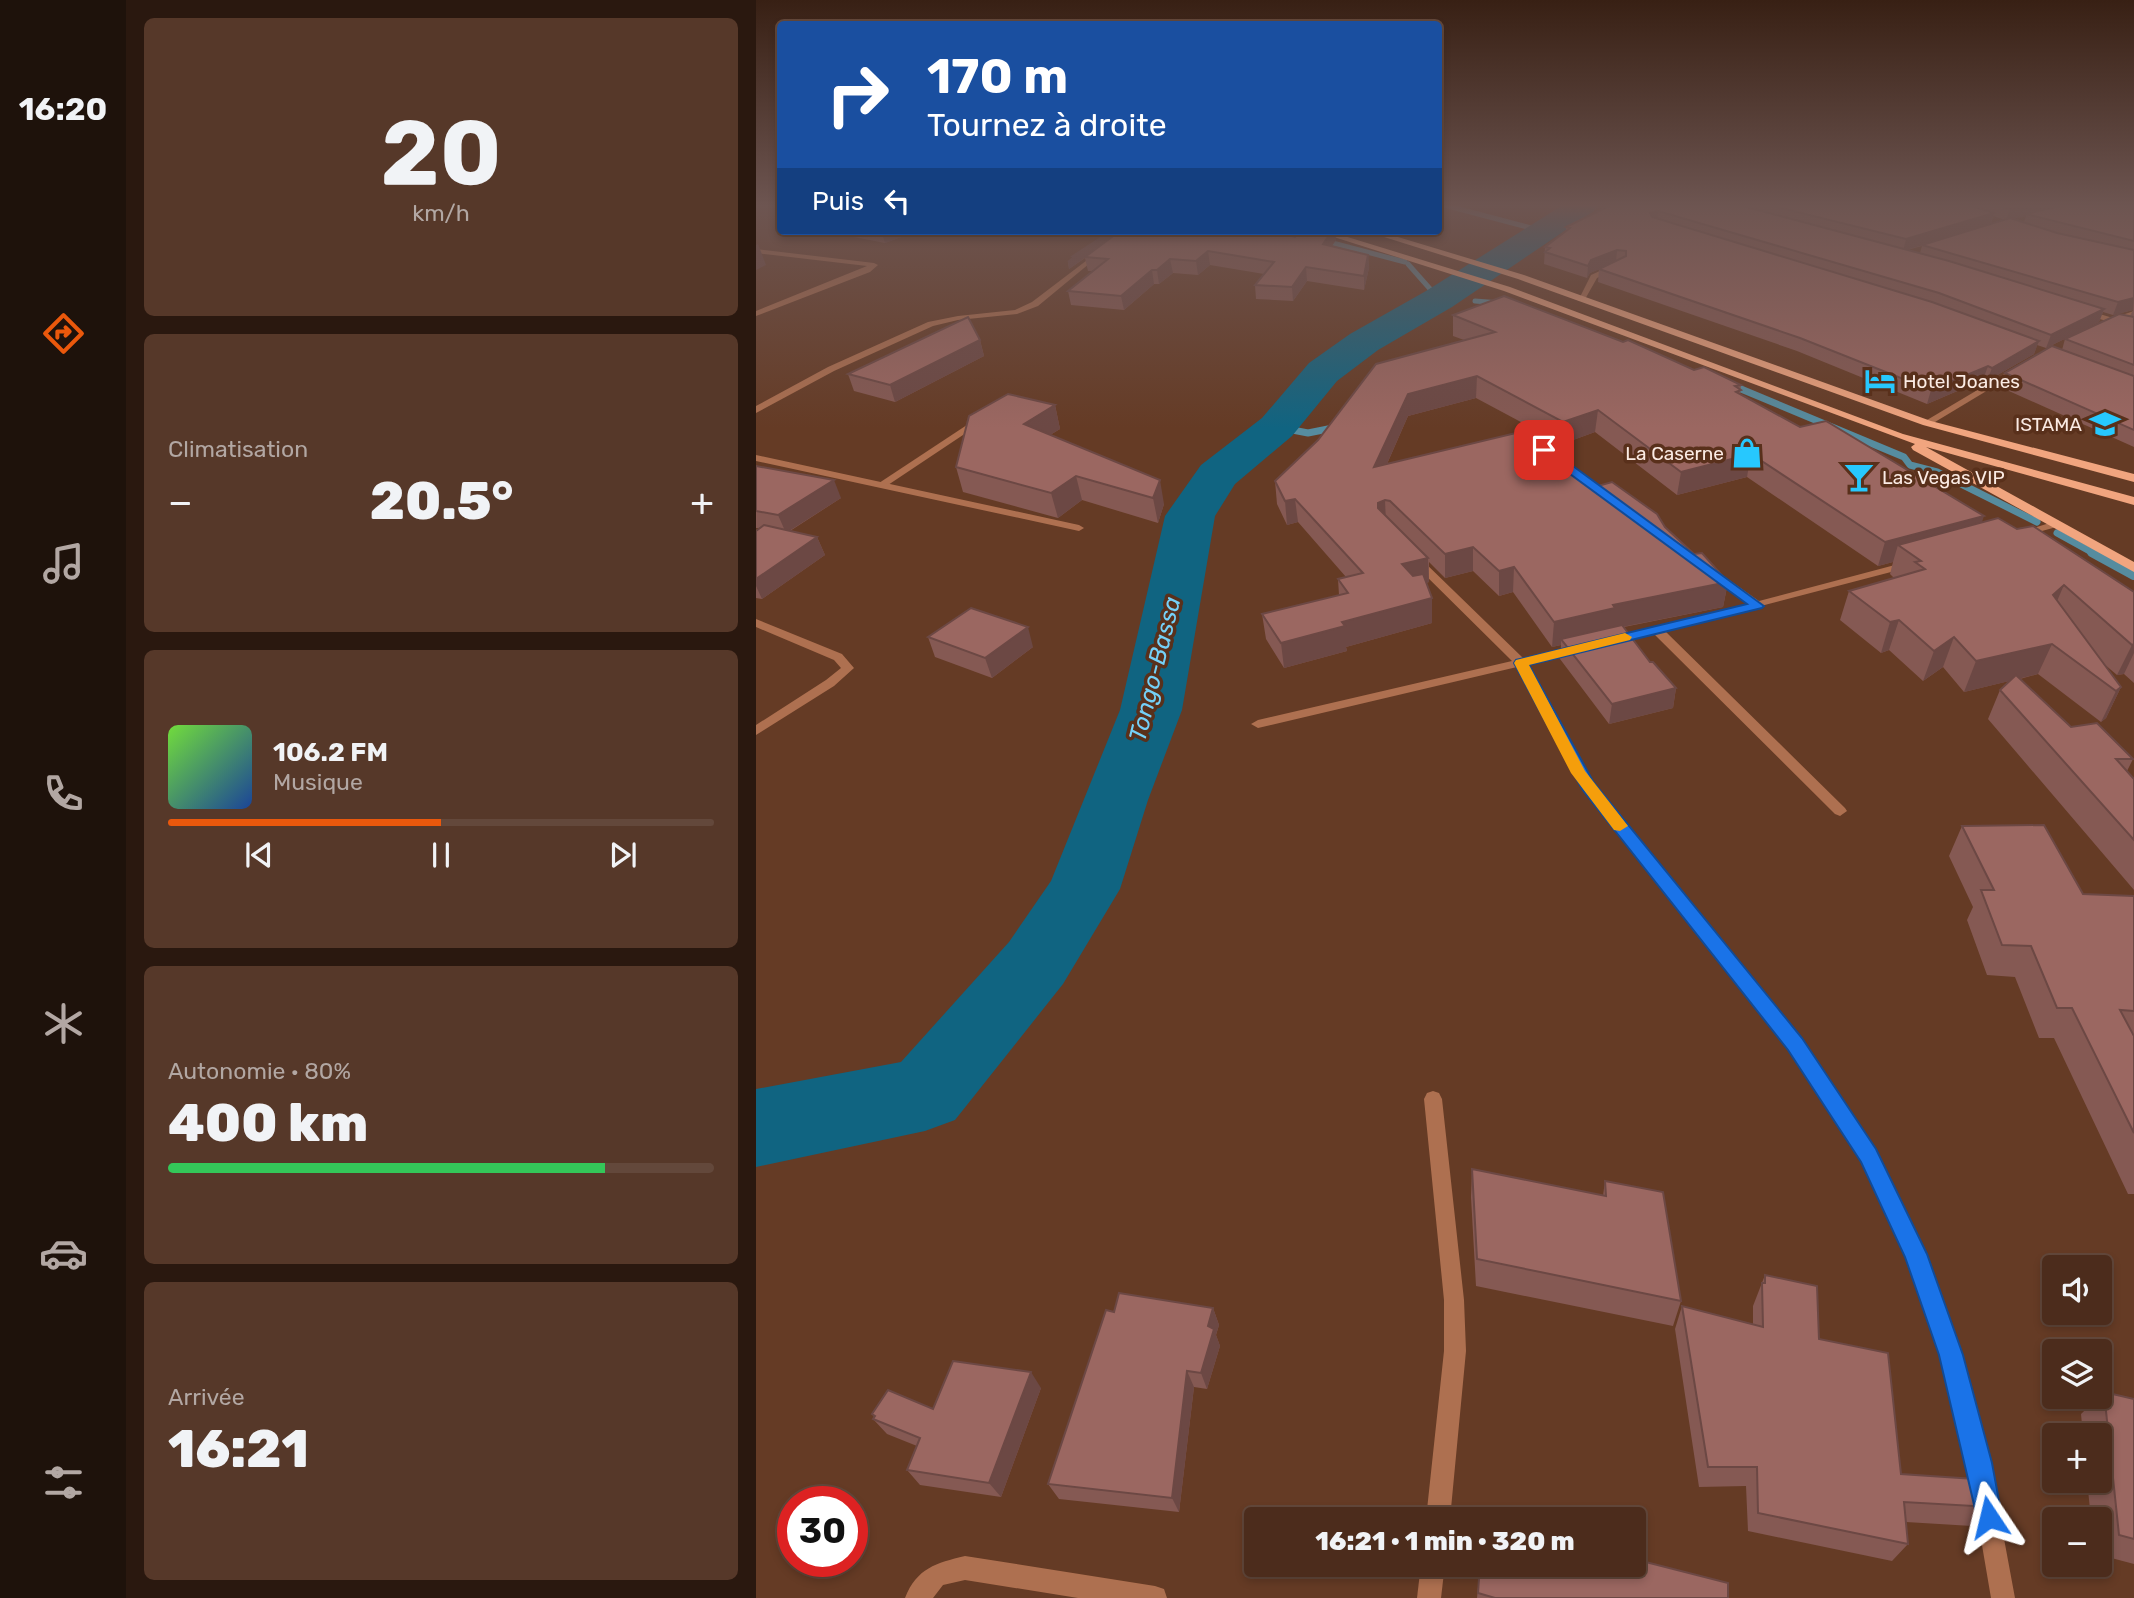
<!DOCTYPE html>
<html lang="fr">
<meta charset="utf-8">
<style>
:root{--surface:#4c2c1c;--page:#563829;--text:#f1f3f6;--muted:#b2a7a3;--line:#63483b;--accent:#ea580c}
body{margin:0;font-family:Rubik,sans-serif;background:var(--page);color:var(--text);height:100vh;display:flex;flex-direction:column;font-size:26px;white-space:nowrap}
*{box-sizing:border-box;margin:0}
p{font-size:23px;color:var(--muted)}
.icon{flex:none;width:38px;height:38px;fill:none;stroke:currentColor;stroke-width:2;stroke-linecap:round;stroke-linejoin:round}
.map{position:relative;flex:1;overflow:hidden}
.drawer{display:flex;flex-direction:column;gap:18px;padding:18px;background:#2a180f;width:630px}
.drawer>*{flex:none}
.top-card{position:absolute;left:21px;top:21px;width:665px;height:214px;border-radius:7px;box-shadow:0 4px 10px #0003,0 0 0 2px var(--line);background:#1a4fa0;color:#fff;overflow:hidden}
.tools{position:absolute;left:1286px;top:1255px;display:grid;gap:14px}
.tools a{display:grid;place-items:center;width:70px;height:70px;border-radius:7px;background:var(--surface);box-shadow:0 4px 10px #0003,0 0 0 2px var(--line);font-size:35px}
.speed{position:absolute;left:21px;top:1486px;display:flex;gap:14px;font-size:35px;font-weight:700;text-align:center}
.speed>*{display:grid;place-content:center;width:91px;height:91px;border-radius:50%;background:var(--surface);box-shadow:0 4px 10px #0003,0 0 0 2px var(--line);line-height:1}
.speed .limit{border:10px solid #d22;background:#fff;color:#111}
.pin{position:absolute;display:grid;place-items:center;width:60px;height:60px;color:#fff;margin:-30px;border-radius:14px;box-shadow:0 4px 10px #0006}
.me{position:absolute;width:77px;margin:-38px;rotate:350deg;stroke-linejoin:round;filter:drop-shadow(0 0 5px #0008)}
.turn{display:flex;align-items:center;gap:24px;height:147px;padding:0 35px;font-size:32px}
.turn .icon{width:91px;height:91px;stroke-width:2.5}
.turn b{display:block;font-size:49px;line-height:60px}
.then{display:flex;align-items:center;height:66px;padding:0 35px;background:#0003;gap:14px;font-size:26px}
.big{font-size:52px;font-weight:800;line-height:1.1}
.drawer .tile{flex:1;display:flex;flex-direction:column;justify-content:center;gap:10px;min-width:0;padding:0 24px;border-radius:10px;background:var(--page)}
.drawer .dial{align-items:center;gap:0}
.dial b{font-size:91px;line-height:1}
.song{display:flex;align-items:center;gap:21px}
.cover{width:84px;height:84px;border-radius:10px;background:linear-gradient(135deg,hsl(100 70% 55%),hsl(220 70% 35%))}
.played{height:7px;border-radius:4px;background:linear-gradient(90deg,var(--accent) 50%,var(--line) 50%)}
.keys{display:flex;justify-content:space-around;direction:ltr}
.heat{display:flex;justify-content:space-between;align-items:center;font-size:38px;direction:ltr}
.charge{height:10px;border-radius:5px;background:linear-gradient(90deg,#34c759 80%,var(--line) 0)}
.trip{position:absolute;left:488px;top:1507px;width:402px;height:70px;border-radius:7px;background:var(--surface);box-shadow:0 4px 10px #0003,0 0 0 2px var(--line);font-weight:800;line-height:70px;text-align:center}
main{display:flex;flex:1;min-height:0}
.dock{display:flex;flex-direction:column;width:126px;justify-content:space-around;align-items:center;background:#1e120b;color:var(--muted)}
.dock .icon{width:49px;height:49px}
.dock .selected{color:var(--accent)}
.dock b{font-size:32px;color:var(--text)}
.map>svg:first-child{display:block}
.lines{fill:none;stroke-linecap:round;stroke-linejoin:round}
.stream-far2{stroke:#568c9f;stroke-width:5}
.stream-far1{stroke:#568c9f;stroke-width:7}
.stream{stroke:#568c9f;stroke-width:10}
.river{fill:#106481;fill-rule:evenodd}
.lane{fill:#ae7050;fill-rule:evenodd}
.street{fill:#ae7050;fill-rule:evenodd}
.primary{fill:#f1a57f;fill-rule:evenodd}
.wall{fill:#855953;fill-rule:evenodd}
.shaded-wall{fill:#6c4844}
.building{fill:#9b6761;stroke:#6c4844;stroke-width:2}
.route{fill:#1a73e8;stroke:#114b97;stroke-width:2}
.slow{fill:#f59e0b}
.labels{text-anchor:middle;dominant-baseline:central;stroke-width:7;stroke-linejoin:round;paint-order:stroke}
.far-poi-label{font-size:19px;fill:#fbebe4;stroke:#59301b;text-anchor:start}
.water-label{font-size:24px;font-style:italic;fill:#74d1f8;stroke:#59301b}
</style>
<main>
<nav class="dock">
<b>16:20</b>
<svg class="icon selected" aria-label="directions" viewBox="0 0 24 24"><path d="M12 3l9 9-9 9-9-9zM9 14v-3h6M13 9l2 2-2 2"/></svg>
<svg class="icon" aria-label="music" viewBox="0 0 24 24"><path d="M9 18V5l10-2v13"/><circle cx="6" cy="18" r="3"/><circle cx="16" cy="16" r="3"/></svg>
<svg class="icon" aria-label="phone" viewBox="0 0 24 24"><path d="M5 4h4l2 5-3 2q2 4 5 5l2-3 5 2v4C11 20 4 13 5 4z"/></svg>
<svg class="icon" aria-label="climate" viewBox="0 0 24 24"><path d="M12 3v18M4 7l16 10M4 17L20 7"/></svg>
<svg class="icon" aria-label="car" viewBox="0 0 24 24"><path d="M5 17H2v-5l4-1 3-4h7l3 4 3 1v5h-3M9 17h6M6 11h13"/><circle cx="7" cy="17" r="2"/><circle cx="17" cy="17" r="2"/></svg>
<svg class="icon" aria-label="filters" viewBox="0 0 24 24"><path d="M4 7h16M4 17h16"/><circle cx="9" cy="7" r="2"/><circle cx="15" cy="17" r="2"/></svg>
</nav>
<section class="drawer">
<div class="tile dial"><b>20</b><p>km/h</p></div>
<div class="tile"><p>Climatisation</p>
<div class="heat"><a>−</a><b class="big">20.5°</b><a>+</a></div>
</div>
<div class="tile">
<div class="song"><i class="cover"></i><div><b>106.2 FM</b><p>Musique</p></div></div>
<div class="played"></div>
<div class="keys"><svg class="icon" aria-label="previous" viewBox="0 0 24 24"><path d="M18 5L8 12l10 7zM5 5v14"/></svg><svg class="icon" aria-label="pause" viewBox="0 0 24 24"><path d="M8 5v14M16 5v14"/></svg><svg class="icon" aria-label="next" viewBox="0 0 24 24"><path d="M6 5l10 7-10 7zM19 5v14"/></svg></div>
</div>
<div class="tile"><p>Autonomie · 80%</p><b class="big">400 km</b><div class="charge"></div></div>
<div class="tile"><p>Arrivée</p><b class="big">16:21</b></div>
</section>
<div class="map">
<svg width="1378" height="1598" viewBox="0 0 1378 1598">
<rect width="100%" height="100%" fill="#653b25"/>
<g class="lines">
<g class="stream-far2">
<polyline points="688,205 783,230"/>
<polyline points="531,231 649,262"/>
<polyline points="652,264 683,299"/>
<polyline points="719,301 744,303"/>
</g>
<g class="stream-far1">
<polyline points="973,384 1148,457 1154,465 1181,472 1281,522"/>
<polyline points="521,427 552,433 582,427"/>
<polyline points="1301,533 1339,554"/>
</g>
<polyline class="stream" points="1336,552 1378,575"/>
<polygon class="river" points="807,205 842,205 838,211 696,307 622,350 581,381 536,436 479,484 459,516 426,710 392,800 364,889 307,984 199,1120 169,1131 0,1167 0,1089 145,1062 253,942 295,881 364,710 409,516 445,465 506,418 553,363 594,334 670,291"/>
<g class="lane">
<polygon points="855,266 862,268 841,278 828,301 822,301 835,275"/>
<polygon points="220,419 228,421 129,487 120,485"/>
</g>
<g class="street">
<polygon points="0,249 118,263 122,265 114,272 0,316 0,311 111,266 0,253"/>
<polygon points="343,251 345,254 282,306 261,314 202,320 177,326 78,371 0,413 0,406 72,367 172,322 202,316 259,310 276,302"/>
<polygon points="1327,309 1357,318 1378,311 1378,316 1357,323 1324,313 1324,309"/>
<polygon points="1260,367 1267,369 1174,425 1166,423"/>
<polygon points="0,455 323,525 328,528 323,531 0,461"/>
<polygon points="1300,521 1305,524 1304,526 1264,537 1259,534"/>
<polygon points="660,557 664,558 767,658 821,645 825,646 827,649 825,652 772,664 837,783 1045,1039 1119,1150 1169,1254 1206,1355 1234,1463 1259,1598 1235,1598 1212,1463 1184,1355 1150,1256 1105,1162 1033,1049 826,788 761,667 502,728 495,724 502,720 756,661 656,562 655,560"/>
<polygon points="1154,561 1159,564 1158,566 909,631 1089,808 1091,811 1084,816 1079,814 898,634 858,644 852,640 854,637 992,604 954,576 954,572 962,572 1003,601"/>
<polygon points="0,619 86,654 98,668 78,686 0,735 0,725 70,680 85,668 78,660 0,627"/>
<polygon points="677,1091 683,1093 686,1099 708,1300 710,1351 694,1519 670,1519 688,1351 688,1300 668,1099 671,1093"/>
<path d="M209 1556 399 1586 408 1589 411 1598H322L209 1580 187 1585 177 1598H149C161 1568 180 1563 209 1556Z"/>
<polygon points="665,1564 689,1564 685,1598 661,1598"/>
</g>
<g class="primary">
<polygon points="559,231 572,231 754,287 1147,434 1378,497 1378,505 1170,447 1378,562 1378,572 1157,450 1155,447 1159,444 748,291"/>
<polygon points="609,231 622,231 768,275 1175,421 1378,474 1378,482 1167,425 762,279"/>
</g>
</g>
<g class="wall">
<path d="M855 205H1378V447L1244 387 1249 373 1306 350 1309 339 1374 316 1377 310 1357 315 1347 312 1343 322 1290 348 1281 345 1278 354 1231 381 1227 380 1171 404 1041 351 842 282 843 269 853 265 834 273 831 278 788 264 789 247 810 231V227ZM1237 216 1249 220 1235 224ZM1270 216 1268 222 1256 219ZM1166 246 1164 253 1151 250Z"/>
<polygon points="67,231 161,231 129,243"/>
<polygon points="357,231 358,236 539,237 580,240 576,246 612,255 613,268 608,290 551,281 537,301 500,299 499,285 508,274 454,265 442,275 417,273 403,284 398,284 368,310 315,305 312,291 337,271 332,271 329,258 313,269 312,262 317,258 317,256"/>
<polygon points="697,315 938,370 985,385 984,394 1044,427 1226,523 1261,529 1378,592 1378,683 1368,674 1361,675 1348,664 1365,687 1350,718 1345,722 1282,674 1264,679 1315,727 1377,759 1371,771 1378,779 1378,890 1232,719 1244,690 1253,681 1208,692 1187,667 1167,681 1133,650 1125,653 1084,620 1093,591 1138,578 1134,574 1137,562 1122,566 991,477 921,495 839,432 806,444 720,398 652,416 631,464 842,486 909,527 938,554 972,582 967,607 868,627 894,662 920,688 917,708 853,724 804,659 805,645 796,647 757,592 743,596 717,571 689,578 673,562 673,582 670,583 676,598 676,623 590,647 591,651 528,668 510,639 506,614 583,595 582,579 590,577 542,522 531,525 521,504 519,481 708,340 697,336"/>
<polygon points="224,340 228,356 139,402 98,391 92,374"/>
<polygon points="299,405 304,429 294,435 408,504 402,523 326,500 302,518 207,492 200,467"/>
<polygon points="0,466 85,498 34,531 61,537 69,555 6,599 0,598 0,531 4,528 0,528"/>
<polygon points="172,637 277,647 236,678 179,657"/>
<polygon points="1206,826 1327,894 1378,896 1378,1194 1372,1194 1298,1038 1283,1038 1259,977 1231,975 1211,920 1217,907 1193,856"/>
<polygon points="716,1169 847,1196 849,1181 925,1301 917,1326 720,1286 715,1197"/>
<polygon points="1009,1275 1063,1339 1145,1474 1235,1507 1216,1526 1150,1522 1152,1544 1136,1561 992,1531 990,1486 943,1487 919,1329 926,1306 997,1324 997,1306"/>
<polygon points="457,1308 463,1325 460,1335 464,1346 451,1389 438,1387 423,1512 303,1499 292,1484 358,1312"/>
<polygon points="285,1388 245,1497 164,1485 151,1470 161,1446 131,1434 117,1419 118,1417 116,1414 177,1409"/>
<polygon points="1348,1392 1378,1399 1378,1564 1344,1555 1344,1519 1335,1519 1331,1480 1344,1480 1344,1435 1327,1435 1325,1414"/>
<polygon points="724,1564 972,1598 721,1598"/>
</g>
<g class="shaded-wall">
<polygon points="1273,205 1318,205 1270,214 1270,216 1250,220 1254,209"/>
<polygon points="902,211 901,222 893,225 894,213"/>
<polygon points="1238,213 1234,225 1147,251 1150,239"/>
<polygon points="125,231 161,231 129,243"/>
<polygon points="355,231 357,231 358,237 313,269 312,262"/>
<polygon points="576,231 579,231 580,240 568,257 567,244"/>
<polygon points="2,244 10,265 0,270 0,245"/>
<polygon points="861,250 860,262 834,273 831,278 832,266 835,260"/>
<polygon points="452,251 454,265 442,275 440,261"/>
<polygon points="612,255 613,268 608,290 608,276"/>
<polygon points="414,259 417,273 403,284 401,270"/>
<polygon points="550,267 551,281 537,301 536,287"/>
<polygon points="396,270 398,284 368,310 365,296"/>
<polygon points="1378,298 1377,310 1357,315 1362,302"/>
<polygon points="1348,309 1343,322 1290,348 1295,335"/>
<polygon points="224,340 228,356 139,402 134,385"/>
<polygon points="1283,341 1278,354 1231,381 1236,368"/>
<polygon points="1232,366 1227,380 1171,404 1175,390"/>
<polygon points="721,376 720,398 652,416 619,491 618,467 652,394"/>
<polygon points="299,405 304,429 274,447 268,424"/>
<polygon points="842,410 839,432 806,444 807,422"/>
<polygon points="995,454 991,477 921,495 925,472"/>
<polygon points="320,476 326,500 302,518 295,493"/>
<polygon points="78,480 85,498 30,533 22,515"/>
<polygon points="404,480 408,504 402,523 397,498"/>
<polygon points="539,499 542,522 531,525 529,501"/>
<polygon points="629,500 630,523 623,532 622,503"/>
<polygon points="1228,516 1220,540 1142,545 1137,562 1122,566 1129,542"/>
<polygon points="61,537 69,555 6,599 0,586 0,579"/>
<polygon points="717,547 717,571 689,578 689,554"/>
<polygon points="672,558 673,582 647,589 646,564"/>
<polygon points="758,567 757,592 743,596 743,571"/>
<polygon points="972,582 967,607 805,639 805,645 796,647 798,622 857,605"/>
<polygon points="1308,585 1295,615 1297,595"/>
<polygon points="676,598 676,623 590,647 591,651 528,668 525,643 586,622"/>
<polygon points="1143,620 1133,650 1125,653 1134,622"/>
<polygon points="272,627 277,647 236,678 229,658"/>
<polygon points="1198,637 1187,667 1167,681 1178,651"/>
<polygon points="1296,644 1282,674 1208,692 1220,661"/>
<polygon points="1378,644 1378,653 1368,674 1361,675 1376,645"/>
<polygon points="1365,687 1350,718 1345,722 1360,691"/>
<polygon points="920,688 917,708 853,724 856,704"/>
<polygon points="457,1308 463,1325 460,1335 464,1346 451,1389 445,1373 452,1326"/>
<polygon points="431,1371 438,1387 423,1512 416,1498"/>
<polygon points="275,1372 285,1388 245,1497 233,1483"/>
</g>
<g class="building">
<polygon points="855,205 983,205 1193,261 1348,309 1295,335 1183,293 902,211 894,213 896,217 1176,302 1283,341 1236,368 1232,366 1175,390 1044,338 843,269 870,256 870,251 861,250 835,260 832,266 789,252 794,248 789,247 814,228 810,227"/>
<polygon points="1013,205 1212,205 1238,213 1150,239"/>
<polygon points="1239,205 1273,205 1254,209"/>
<polygon points="1308,205 1378,205 1378,241 1270,214"/>
<polygon points="1254,218 1301,233 1378,250 1378,298 1362,302 1166,245"/>
<polygon points="355,231 312,262 319,256 317,256"/>
<polygon points="364,231 512,231 539,237 544,231 576,231 567,244 612,255 608,276 550,267 536,287 499,285 518,262 452,251 440,261 414,259 401,270 396,270 365,296 312,291 352,259 329,257"/>
<polygon points="748,296 867,342 872,340 938,370 948,367 985,385 979,386 985,390 980,392 1044,427 1070,421 1228,516 1129,542 995,454 925,472 842,410 807,422 721,376 652,394 618,467 768,431 842,486 856,482 901,514 909,527 938,554 946,553 972,582 857,605 859,608 798,622 758,567 743,571 717,547 689,554 634,501 629,500 622,503 622,508 672,558 646,564 657,576 667,574 676,598 586,622 589,626 525,643 506,614 592,593 582,579 607,573 539,499 529,501 519,481 562,440 620,364 739,332 697,315"/>
<polygon points="1363,314 1378,317 1378,365 1309,339"/>
<polygon points="212,317 224,340 134,385 92,374"/>
<polygon points="1296,346 1378,376 1378,430 1249,373"/>
<polygon points="252,394 299,405 268,424 404,480 397,498 320,476 295,493 200,467 213,416"/>
<polygon points="0,466 78,480 22,515 0,511"/>
<polygon points="1242,518 1261,529 1277,526 1378,592 1378,644 1376,645 1308,585 1297,595 1365,687 1360,691 1296,644 1220,661 1198,637 1178,651 1143,620 1134,622 1093,591 1169,569 1159,562 1165,561 1142,545"/>
<polygon points="8,525 61,537 0,579 0,531"/>
<polygon points="215,608 272,627 229,658 172,637"/>
<polygon points="866,625 894,662 897,662 920,688 856,704 805,639"/>
<polygon points="1260,675 1315,727 1341,723 1377,759 1360,759 1378,779 1378,840 1244,690"/>
<polygon points="1288,825 1327,894 1378,896 1378,1011 1364,1010 1378,1036 1378,1133 1316,1008 1301,1008 1275,946 1246,945 1225,890 1238,890 1206,826"/>
<polygon points="716,1169 850,1196 849,1181 907,1192 925,1301 721,1259"/>
<polygon points="1009,1275 1061,1286 1063,1339 1132,1353 1145,1474 1234,1480 1235,1507 1148,1502 1152,1544 1002,1513 1001,1467 952,1467 926,1306 1007,1327 1006,1283 1009,1283"/>
<polygon points="363,1293 457,1308 452,1326 458,1329 445,1373 431,1371 416,1498 292,1484 350,1310 358,1312"/>
<polygon points="197,1361 275,1372 233,1483 151,1470 164,1438 117,1419 119,1416 116,1414 132,1390 177,1409"/>
<polygon points="1348,1392 1378,1399 1378,1539 1363,1535"/>
<polygon points="878,1559 972,1583 972,1598 739,1598 722,1593 724,1564 878,1564"/>
</g>
<linearGradient id="sky" x2="0" y2="1"><stop stop-color="#382014"/><stop offset="0.48" stop-color="#6d5551"/><stop offset="1" stop-color="#6d5551" stop-opacity="0"/></linearGradient>
<rect width="1378" height="428" fill="url(#sky)"/>
<polygon class="route" points="784,447 791,447 1008,606 1006,608 773,665 838,783 1046,1038 1120,1149 1171,1254 1207,1355 1236,1463 1246,1517 1242,1526 1233,1530 1223,1526 1183,1355 1149,1257 1105,1162 1032,1050 826,789 758,663 760,660 991,604 784,452"/>
<polygon class="slow" points="869,633 876,637 874,640 773,665 829,771 872,826 864,831 858,830 815,773 758,663 760,660"/>
<defs>
<g id="hotel-bare" transform="scale(2.415)"><path d="M-6-4.5h1.5V1H6V5H4.5V3h-9V5H-6ZM-4 0a1.8 1.8 0 1 1 3.6 0ZM.5 0V-2.5h3Q6-2.5 6 0Z" fill="#27c8fe" stroke="#59301b" stroke-width="2.5" paint-order="stroke"/></g>
<g id="school-bare" transform="scale(2.415)"><path d="M0-5L7-2L0 1L-7-2ZM-4 1L0 2.5L4 1V4Q0 6-4 4Z" fill="#27c8fe" stroke="#59301b" stroke-width="2.5" paint-order="stroke"/></g>
<g id="shop-bare" transform="scale(2.415)"><path d="M-5-2.5h2.3a2.7 3.5 0 0 1 5.4 0H5L5.5 6h-11ZM-1.5-2.5h3a1.5 2.3 0 0 0-3 0Z" fill="#27c8fe" stroke="#59301b" stroke-width="2.5" paint-order="stroke"/></g>
<g id="bar-bare" transform="scale(2.415)"><path d="M-6-5H6L.8 .8V4.5H3.5V6h-7V4.5H-.8V.8Z" fill="#27c8fe" stroke="#59301b" stroke-width="2.5" paint-order="stroke"/></g>
</defs>
<g fill-rule="evenodd">
<use href="#hotel-bare" x="1124" y="381"/>
<use href="#school-bare" x="1349" y="424"/>
<use href="#shop-bare" x="991" y="453"/>
<use href="#bar-bare" x="1103" y="477"/>
</g>
<g class="labels">
<g class="far-poi-label">
<text x="1147" y="381">Hotel Joanes</text>
<text x="1326" y="424" text-anchor="end">ISTAMA</text>
<text x="968" y="453" text-anchor="end">La Caserne</text>
<text x="1126" y="477">Las Vegas VIP</text>
</g>
<g class="water-label">
<text transform="translate(399 669) rotate(-76)">Tongo-Bassa</text>
</g>
</g>
</svg>
<div class="tools">
<a><svg class="icon" aria-label="sound" viewBox="0 0 24 24"><path d="M4 9h4l5-4v14l-5-4H4zM17 9q2 3 0 6"/></svg></a>
<a><svg class="icon" aria-label="layers" viewBox="0 0 24 24"><path d="M12 4l9 5-9 5-9-5zM3 14l9 5 9-5"/></svg></a>
<a>+</a>
<a>−</a>
</div>
<div class="speed"><div class="limit">30</div></div>
<div class="pin" style="left:788px;top:450px;background:#d93025"><svg class="icon" aria-label="arrive" viewBox="0 0 24 24"><path d="M6 21V4h12l-3 4 3 4H6"/></svg></div>
<svg class="me" style="left:1233px;top:1517px" viewBox="-20 -20 40 40"><path d="M0-17L14 15 0 8-14 15z" fill="#1a73e8" stroke="#fff" stroke-width="4"/></svg>
<div class="trip">16:21 · 1 min · 320 m</div>
<div class="top-card">
<div class="turn"><svg class="icon" aria-label="right" viewBox="0 0 24 24"><path d="M7 20v-9h11M14 6l5 5-5 5"/></svg><div><b>170 m</b>Tournez à droite</div></div>
<div class="then">Puis<svg class="icon" aria-label="left" viewBox="0 0 24 24"><path d="M17 20v-9H6M10 6l-5 5 5 5"/></svg></div>
</div>
</div>
</main>
